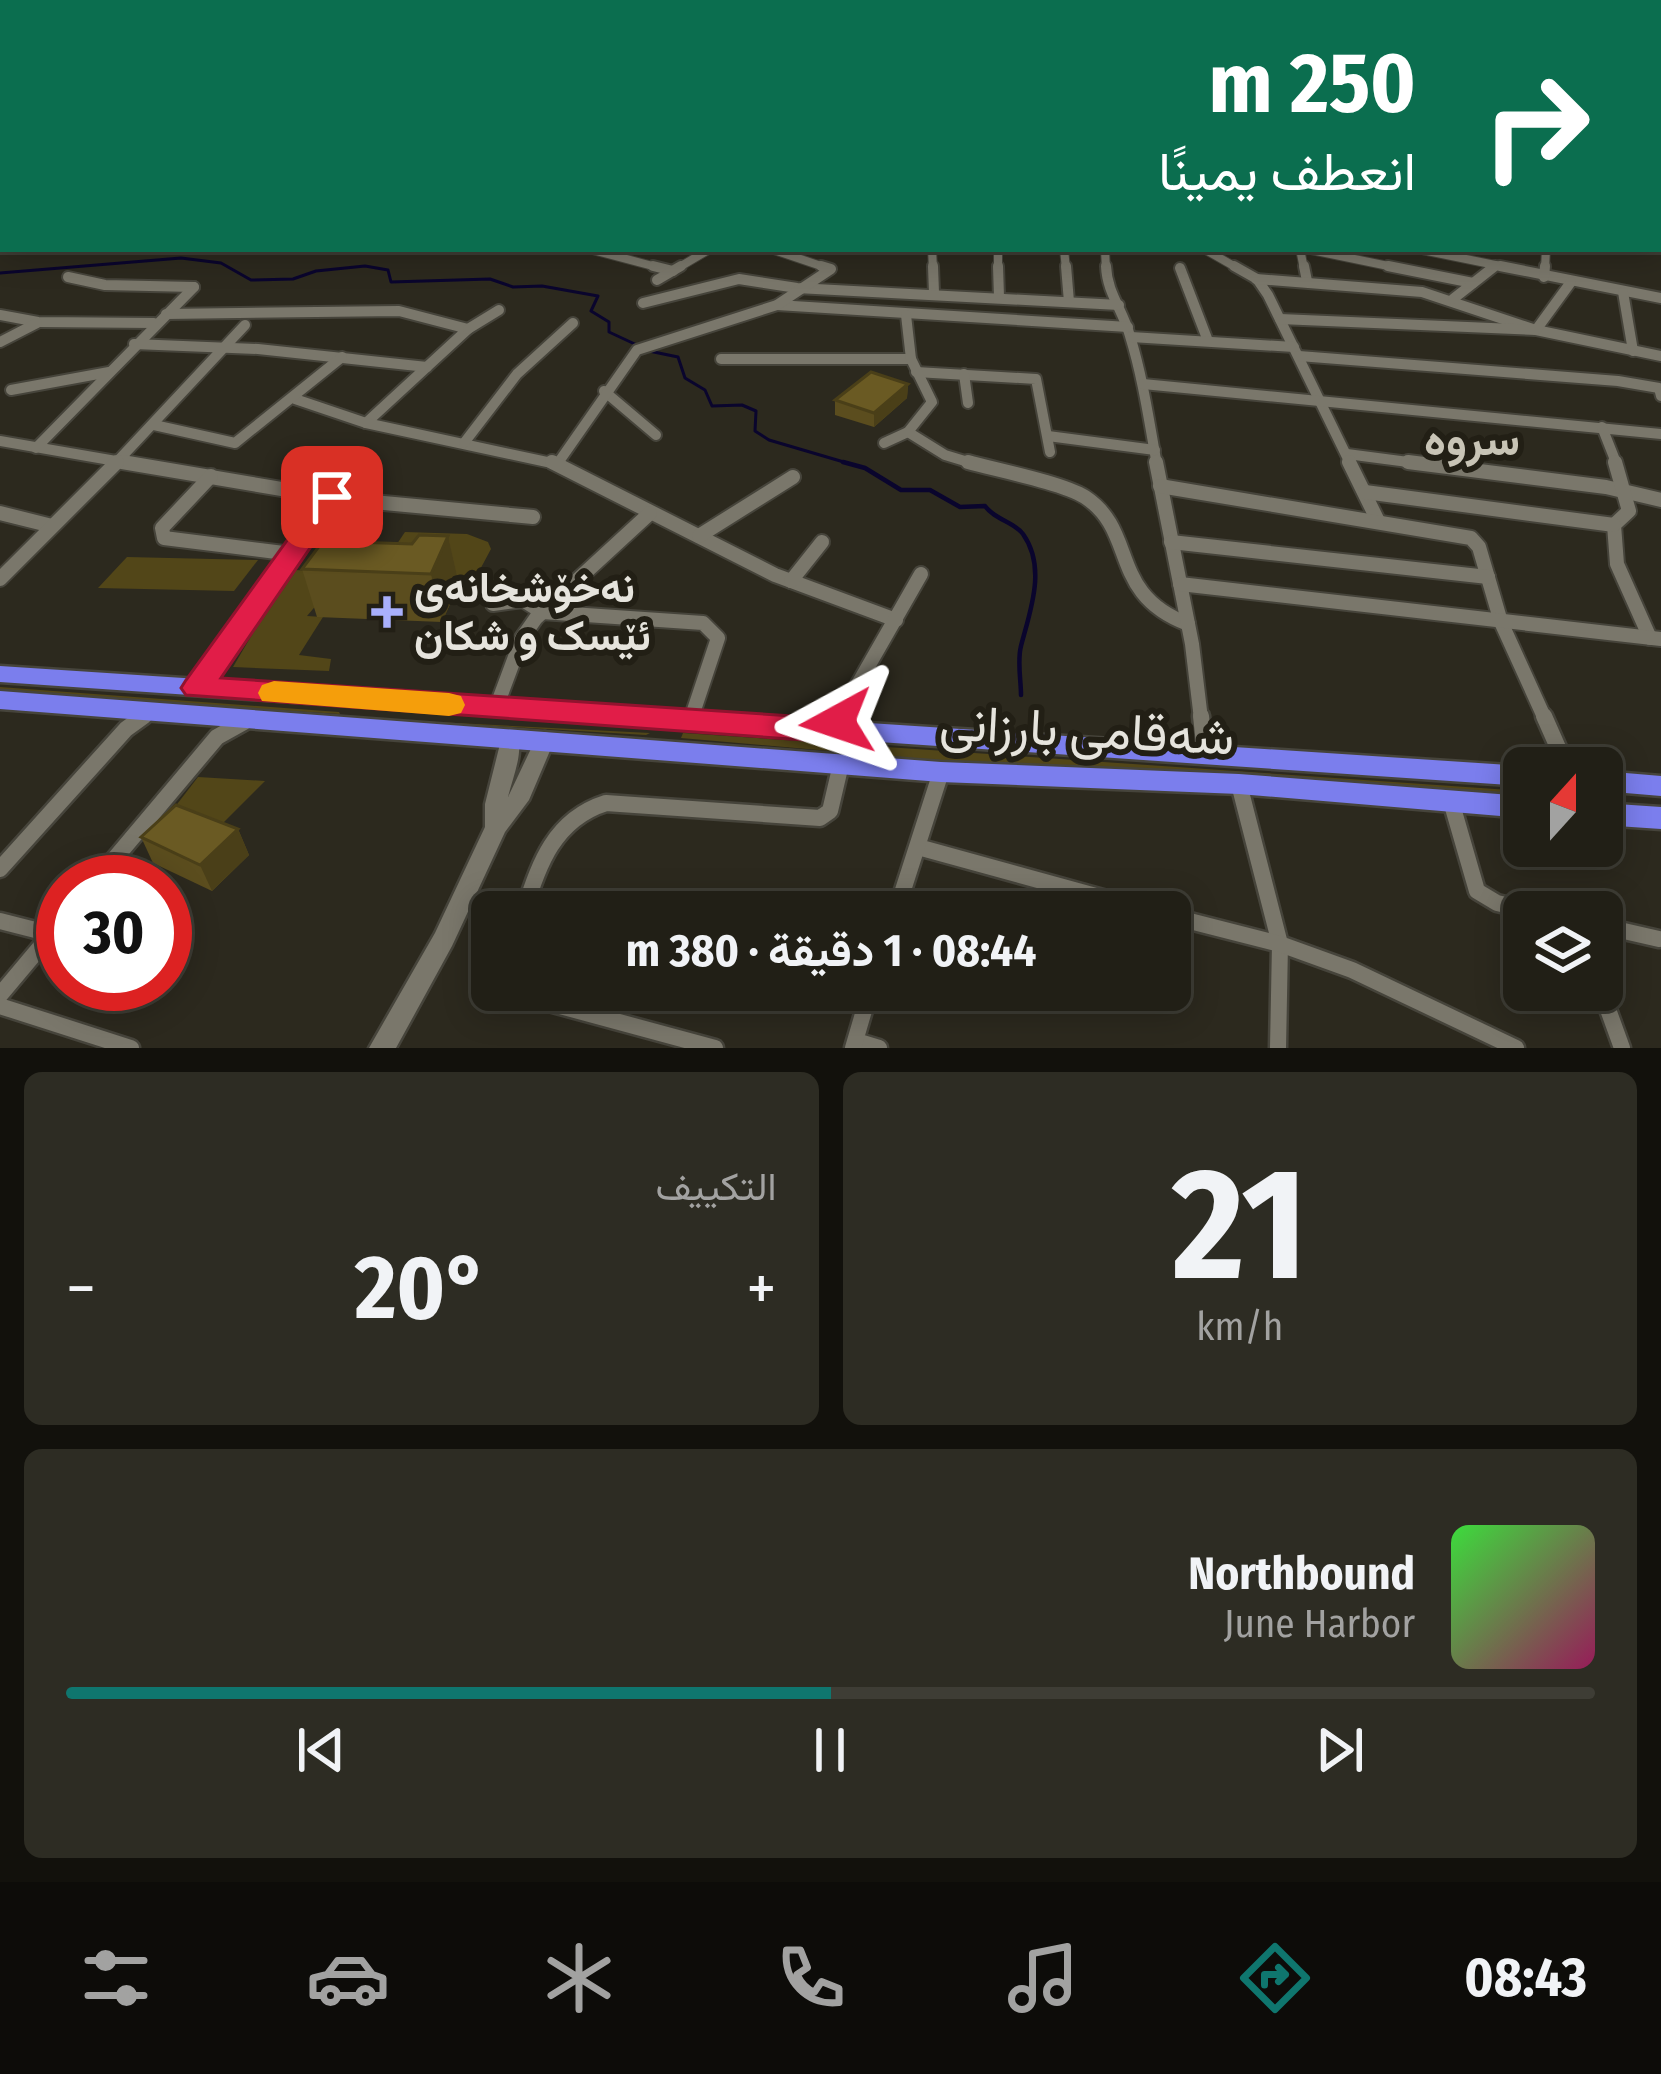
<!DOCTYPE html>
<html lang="ar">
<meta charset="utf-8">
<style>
:root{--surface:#211f16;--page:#2d2c23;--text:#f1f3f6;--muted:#a2a2a1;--line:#3e3d35;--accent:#0f766e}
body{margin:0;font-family:"Fira Sans Condensed",Vazirmatn,sans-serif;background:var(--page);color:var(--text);direction:rtl;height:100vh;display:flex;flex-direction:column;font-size:45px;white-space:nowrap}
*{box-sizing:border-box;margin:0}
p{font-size:39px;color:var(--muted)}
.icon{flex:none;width:66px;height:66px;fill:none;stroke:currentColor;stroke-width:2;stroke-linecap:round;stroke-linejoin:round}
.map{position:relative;height:1048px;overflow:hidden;direction:ltr}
.sheet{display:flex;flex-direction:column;gap:24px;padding:24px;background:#12110c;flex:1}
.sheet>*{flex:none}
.guide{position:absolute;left:0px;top:0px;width:1662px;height:252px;box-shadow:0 6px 30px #0003,0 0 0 3px var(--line);direction:rtl;background:#0b6e4f;color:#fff;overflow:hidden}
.needle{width:78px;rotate:21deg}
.controls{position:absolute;left:1503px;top:747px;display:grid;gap:24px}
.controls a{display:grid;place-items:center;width:120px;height:120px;border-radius:18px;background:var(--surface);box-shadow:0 6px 30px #0003,0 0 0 3px var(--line);font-size:60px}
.speed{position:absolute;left:36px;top:855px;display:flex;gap:24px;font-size:60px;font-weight:700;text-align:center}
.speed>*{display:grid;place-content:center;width:156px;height:156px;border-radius:50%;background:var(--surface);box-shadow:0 6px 30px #0003,0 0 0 3px var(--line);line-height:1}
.speed .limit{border:18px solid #d22;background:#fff;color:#111}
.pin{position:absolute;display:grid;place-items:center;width:102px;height:102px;color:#fff;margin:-51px;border-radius:24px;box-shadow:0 6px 18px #0006}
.me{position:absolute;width:132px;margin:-66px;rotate:265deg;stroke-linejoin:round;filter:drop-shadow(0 0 9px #0008)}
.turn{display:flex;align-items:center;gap:42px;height:252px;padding:0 48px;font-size:54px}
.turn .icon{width:156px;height:156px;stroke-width:2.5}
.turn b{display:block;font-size:84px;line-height:102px}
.big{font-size:90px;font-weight:700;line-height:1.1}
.sheet .card{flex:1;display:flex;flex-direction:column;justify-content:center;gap:18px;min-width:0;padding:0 42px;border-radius:18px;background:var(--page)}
.sheet .dial{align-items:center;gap:0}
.dial b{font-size:156px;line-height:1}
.song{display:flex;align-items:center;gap:36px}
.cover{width:144px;height:144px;border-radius:18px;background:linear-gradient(135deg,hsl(120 70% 55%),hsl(330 70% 35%))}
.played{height:12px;border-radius:6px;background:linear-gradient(90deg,var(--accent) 50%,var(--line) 50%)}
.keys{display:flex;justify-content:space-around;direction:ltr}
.heat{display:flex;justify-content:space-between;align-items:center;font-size:66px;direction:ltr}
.sheet .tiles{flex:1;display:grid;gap:24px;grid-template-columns:1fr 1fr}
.card:last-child{grid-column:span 2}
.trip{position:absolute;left:471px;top:891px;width:720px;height:120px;border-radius:18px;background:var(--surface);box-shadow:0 6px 30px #0003,0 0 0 3px var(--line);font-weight:700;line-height:120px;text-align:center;direction:rtl}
.dock{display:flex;height:192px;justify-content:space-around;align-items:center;background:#0d0c09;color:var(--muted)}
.dock .icon{width:84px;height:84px}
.dock .selected{color:var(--accent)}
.dock b{font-size:54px;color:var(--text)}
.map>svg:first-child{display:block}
.green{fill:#524618}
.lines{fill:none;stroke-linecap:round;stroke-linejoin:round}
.stream-far1{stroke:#0a052d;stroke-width:3}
.stream{stroke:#0a052d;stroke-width:4.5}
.street-far4-casing{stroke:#46443b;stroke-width:8}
.street-far3-casing{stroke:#46443b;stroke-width:10}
.street-far2-casing{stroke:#46443b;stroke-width:14}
.street-far1-casing{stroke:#46443b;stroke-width:18}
.street-casing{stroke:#46443b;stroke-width:21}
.secondary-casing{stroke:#46443b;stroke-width:5}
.primary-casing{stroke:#46443b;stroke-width:4}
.highway-casing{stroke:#46443b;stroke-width:5}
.street-far4{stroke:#7a776b;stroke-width:6}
.street-far3{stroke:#7a776b;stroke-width:8}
.street-far2{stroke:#7a776b;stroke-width:10}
.street-far1{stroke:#7a776b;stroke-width:14}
.street{stroke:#7a776b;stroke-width:16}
.secondary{fill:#7a776b;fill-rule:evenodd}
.primary{fill:#7b7bb9;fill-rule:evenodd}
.highway{fill:#7b7eed;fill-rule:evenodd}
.wall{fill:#5b4d1e}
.shaded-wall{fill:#4a3f18}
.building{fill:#6a5a23;stroke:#4a3f18;stroke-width:3}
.route{fill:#e11d48;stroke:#92132f;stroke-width:3}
.slow{fill:#f59e0b}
.poi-dot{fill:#a9b0fc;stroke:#221f15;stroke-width:4.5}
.labels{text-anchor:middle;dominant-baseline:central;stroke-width:12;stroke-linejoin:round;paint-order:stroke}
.poi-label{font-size:42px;font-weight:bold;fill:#e6e4dd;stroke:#221f15;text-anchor:start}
.neighbourhood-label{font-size:45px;font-weight:bold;fill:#c8c4b6;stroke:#221f15}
.near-street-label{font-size:51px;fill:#e6e4dd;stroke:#221f15}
</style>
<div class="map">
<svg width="1661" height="1048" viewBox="0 0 1661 1048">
<rect width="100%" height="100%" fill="#2c291e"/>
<g class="green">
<polygon points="405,532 467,534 488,542 491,549 476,577 431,577 330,589 307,616 323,617 299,655 331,659 329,671 233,667 290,570 378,572"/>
<polygon points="127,557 258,560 234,591 98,588"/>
<polygon points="0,687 339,712 340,714 0,693"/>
<polygon points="378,719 650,733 646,735"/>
<polygon points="683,733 1524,791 1524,798 932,760 681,738"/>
<polygon points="198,777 265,781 223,823 171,812"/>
</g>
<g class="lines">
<g class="stream-far1">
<polyline points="335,0 371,3"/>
<polyline points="1598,0 1623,3"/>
<polyline points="772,3 796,0"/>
<polyline points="1639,3 1650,0"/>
<polyline points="0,273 181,258 221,263 251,280 293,279 316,271 365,266 388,270 391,282 490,279 513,287 542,286 598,296 591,311 609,322 609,332 639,346"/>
<polyline points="649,351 678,357 685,378 705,390 712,406 742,405 756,411 755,431 769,440 854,465"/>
</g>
<path class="stream" d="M843 462 865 468 901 490H930L960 507 985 506C995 520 1013 521 1023 534 1047 568 1030 611 1021 646 1017 661 1021 680 1021 695"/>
<g class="street-far4-casing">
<polyline id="street-far4" points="1128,0 1133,3"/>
</g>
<g class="street-far3-casing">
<g id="street-far3">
<polyline points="542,249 550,249"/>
<polyline points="589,249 664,269"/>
<polyline points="771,249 830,269"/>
<polyline points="932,249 933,269"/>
<polyline points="998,249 998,269"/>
<polyline points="1064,249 1066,269"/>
<polyline points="1204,249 1239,269"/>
<polyline points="1300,249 1304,269"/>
<polyline points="1306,249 1403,269"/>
<polyline points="1417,249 1515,269"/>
<polyline points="1105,250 1106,269"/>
<polyline points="676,269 710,249"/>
<polyline points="1545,269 1546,249"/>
</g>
</g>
<g class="street-far2-casing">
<g id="street-far2">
<polyline points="653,266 673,271"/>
<polyline points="933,266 934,293"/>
<polyline points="998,266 999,297"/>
<polyline points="1066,266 1069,302"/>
<path d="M1106 266C1107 293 1123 310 1130 336 1143 378 1149 421 1157 465"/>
<polyline points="1234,266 1257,279 1268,295 1351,465"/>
<polyline points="1304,266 1307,281"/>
<polyline points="1388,266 1473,283"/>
<polyline points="1500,266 1661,298"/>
<polyline points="1180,268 1208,341"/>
<polyline points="68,277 105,285 194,287"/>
<polyline points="1544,277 1545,266"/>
<polyline points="1256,279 1422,292 1536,330 1661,356"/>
<polyline points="657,280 681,266"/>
<polyline points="1623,292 1633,351"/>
<polyline points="1453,299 1495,266"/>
<polyline points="643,303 739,279 797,288 1119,305"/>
<polyline points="777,305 1128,327"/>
<polyline points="166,314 399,311 468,329 366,423"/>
<polyline points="0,315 38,322 154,323"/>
<polyline points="1280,319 1536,330 1571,282"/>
<polyline points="468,329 499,310"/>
<polyline points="1131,337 1294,347"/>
<polyline points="0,342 37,323"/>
<polyline points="134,344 258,349 427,367"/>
<polyline points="1299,356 1618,381 1659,388 1661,396"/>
<polyline points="721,359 911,359"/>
<polyline points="916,372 1036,379 1050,452"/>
<polyline points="964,374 968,403"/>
<polyline points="1143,384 1661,434"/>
<polyline points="11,390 109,372"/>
<polyline points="604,391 656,435"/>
<polyline points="295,399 366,423 561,465"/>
<polyline points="154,425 235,443 342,357"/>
<polyline points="1602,427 1617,465"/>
<polyline points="908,432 945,455 978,465"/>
<polyline points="1048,436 1155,450"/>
<polyline points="0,441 139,465"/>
<polyline points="464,443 517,374 573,323"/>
<polyline points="884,443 908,432 932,402 911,359 906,315"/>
<polyline points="36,448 194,287"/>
<polyline points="1347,454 1431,465"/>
<polyline points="558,463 637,350 777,305 831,269 821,266"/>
<polyline points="114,465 245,325"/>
</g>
</g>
<g class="street-far1-casing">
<g id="street-far1">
<polyline points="122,462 341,499 533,517"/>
<polyline points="552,462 775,575 896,620"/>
<path d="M968 462C997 470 1063 483 1085 497 1138 532 1108 594 1188 624"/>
<polyline points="1156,462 1192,644 1201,719"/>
<polyline points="1349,462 1378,521"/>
<polyline points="1408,462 1606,487 1661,500"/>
<polyline points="1615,462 1629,511 1614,525 1617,564 1650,638"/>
<polyline points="211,476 162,528 164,538 292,554"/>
<polyline points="1160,486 1471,538 1479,547 1501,622 1545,719"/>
<polyline points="1365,492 1614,525"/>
<polyline points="0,513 52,526"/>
<polyline points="699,536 793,477"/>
<polyline points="1171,542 1488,577"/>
<polyline points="0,579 117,462"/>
<polyline points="791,581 822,542"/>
<polyline points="1180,584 1661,639"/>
<polyline points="493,604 523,600 542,612 703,623 718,638 691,719"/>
<polyline points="197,688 332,497"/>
<polyline points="496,708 522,638 536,618 650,513"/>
<polyline points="140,719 149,713"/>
<polyline points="838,719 921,574"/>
</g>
</g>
<g class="street-casing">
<g id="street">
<polyline points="1201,716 1205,753"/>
<polyline points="1544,716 1567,768"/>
<polyline points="690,721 692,716"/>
<polyline points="832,730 840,716"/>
<polyline points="1239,784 1280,944 1278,1048"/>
<polyline points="1451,801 1477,891 1497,903 1536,912"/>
<polyline points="918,847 1154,912"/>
<polyline points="0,869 126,729 144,716"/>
<polyline points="95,882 217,737 244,722"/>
<path d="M524 912C538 864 555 819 606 803L820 818 830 811 841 764"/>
<polyline points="896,912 941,772"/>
<polyline points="1170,916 1280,944 1352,970 1516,1048"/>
<polyline points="0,921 51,934"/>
<polyline points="1602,926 1659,939"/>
<polyline points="501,990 715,1048"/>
<polyline points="1601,990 1622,1048"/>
<polyline points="0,995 63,920"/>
<polyline points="0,1006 131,1048"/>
<polyline points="856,1041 879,1048"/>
<polyline points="853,1048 870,990"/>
</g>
</g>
<g class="secondary-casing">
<g id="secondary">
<rect x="1659" y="17" width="2" height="4"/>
<rect x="1659" y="49" width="2" height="4"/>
<path d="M510 730 517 732C524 753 513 776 508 797L538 734 545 732 552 734 555 739 529 800 505 832 452 946 396 1048H369L435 933 485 827V804L503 732Z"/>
</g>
</g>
<g class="primary-casing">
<polygon id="primary" points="3,93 3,99 0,100 0,94"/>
</g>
<g class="highway-casing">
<g id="highway">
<polygon points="0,666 1524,766 1531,768 1524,768 1524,786 0,682"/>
<polygon points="0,691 941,762 1239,774 1524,796 1524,818 1239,794 941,782 0,709"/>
<polygon points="1602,771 1661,776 1661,796 1602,791"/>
<polygon points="1602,803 1661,807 1661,829 1602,825"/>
</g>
</g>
<use href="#street-far4" class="street-far4"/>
<use href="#street-far3" class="street-far3"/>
<use href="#street-far2" class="street-far2"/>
<use href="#street-far1" class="street-far1"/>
<use href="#street" class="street"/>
<use href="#secondary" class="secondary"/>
<use href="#primary" class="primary"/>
<use href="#highway" class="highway"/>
</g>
<g class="wall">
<polygon points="908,384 907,398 874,427 835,415 835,400"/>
<polygon points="448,536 459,584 442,622 317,617 302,569"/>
<polygon points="238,829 249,855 212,891 153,863 141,837"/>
</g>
<g class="shaded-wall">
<polygon points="908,384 907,398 874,427 874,413"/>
<polygon points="448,536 459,584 442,622 431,574"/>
<polygon points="238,829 249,855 212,891 200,865"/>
</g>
<g class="building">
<polygon points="871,372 908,384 874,413 835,400"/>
<polygon points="419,535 448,536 431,574 302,569 323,541 412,544"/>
<polygon points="176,805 238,829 200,865 141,837"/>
</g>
<polygon class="route" points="332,489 345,497 221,678 823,718 837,710 849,714 854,722 844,739 832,742 186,695 181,688 186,680 322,492"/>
<polygon class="slow" points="274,681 449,693 461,696 465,705 461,713 449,716 262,701 258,693 262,685"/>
<path class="poi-dot" d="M381 594h12v12h12v12h-12v12h-12v-12h-12v-12h12z"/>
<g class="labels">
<g class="poi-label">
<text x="414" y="588">نەخۆشخانەی<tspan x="414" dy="48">ئێسک و شکان</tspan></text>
</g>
<g class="neighbourhood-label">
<text x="1472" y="440">سروە</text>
</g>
<g class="near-street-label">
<text transform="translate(1087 730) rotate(3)">شەقامی بارزانی</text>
</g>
</g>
</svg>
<div class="controls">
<a><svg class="needle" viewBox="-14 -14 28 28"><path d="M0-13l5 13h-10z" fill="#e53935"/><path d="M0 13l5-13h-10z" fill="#a2a2a1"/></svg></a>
<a><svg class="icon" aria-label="layers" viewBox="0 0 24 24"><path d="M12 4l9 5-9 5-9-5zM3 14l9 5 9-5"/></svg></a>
</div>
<div class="speed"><div class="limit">30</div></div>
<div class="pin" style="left:332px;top:497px;background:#d93025"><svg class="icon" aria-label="arrive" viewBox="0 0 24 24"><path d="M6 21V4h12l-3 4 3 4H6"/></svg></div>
<svg class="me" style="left:837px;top:722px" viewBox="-20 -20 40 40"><path d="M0-17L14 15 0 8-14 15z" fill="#e11d48" stroke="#fff" stroke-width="4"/></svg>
<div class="trip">08:44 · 1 دقيقة · 380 m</div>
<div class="guide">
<div class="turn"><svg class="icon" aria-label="right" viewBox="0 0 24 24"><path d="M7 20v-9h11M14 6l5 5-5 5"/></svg><div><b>250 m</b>انعطف يمينًا</div></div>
</div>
</div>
<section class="sheet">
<div class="tiles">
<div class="card dial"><b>21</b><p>km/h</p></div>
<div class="card"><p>التكييف</p>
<div class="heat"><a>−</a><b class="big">20°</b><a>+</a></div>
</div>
<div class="card">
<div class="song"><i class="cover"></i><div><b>Northbound</b><p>June Harbor</p></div></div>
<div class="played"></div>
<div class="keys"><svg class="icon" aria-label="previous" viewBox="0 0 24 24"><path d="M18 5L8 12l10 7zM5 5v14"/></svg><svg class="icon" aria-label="pause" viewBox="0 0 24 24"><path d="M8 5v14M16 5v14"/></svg><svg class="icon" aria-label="next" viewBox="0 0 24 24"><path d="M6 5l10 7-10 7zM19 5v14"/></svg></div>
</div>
</div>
</section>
<nav class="dock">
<b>08:43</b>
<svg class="icon selected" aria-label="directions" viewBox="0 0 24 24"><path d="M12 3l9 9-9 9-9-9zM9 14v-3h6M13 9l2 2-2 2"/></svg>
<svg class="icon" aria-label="music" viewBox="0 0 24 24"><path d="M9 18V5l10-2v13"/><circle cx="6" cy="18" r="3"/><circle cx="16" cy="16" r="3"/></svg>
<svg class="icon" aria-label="phone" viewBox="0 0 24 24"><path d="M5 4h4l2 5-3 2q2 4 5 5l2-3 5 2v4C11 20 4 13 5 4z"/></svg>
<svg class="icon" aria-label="climate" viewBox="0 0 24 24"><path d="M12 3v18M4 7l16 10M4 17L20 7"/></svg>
<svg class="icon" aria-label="car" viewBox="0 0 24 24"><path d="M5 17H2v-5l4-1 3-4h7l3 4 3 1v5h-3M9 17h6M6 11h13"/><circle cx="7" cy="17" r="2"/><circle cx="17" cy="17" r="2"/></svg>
<svg class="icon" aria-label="filters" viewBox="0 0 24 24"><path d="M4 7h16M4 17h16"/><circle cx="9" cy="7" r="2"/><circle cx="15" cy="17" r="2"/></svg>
</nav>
